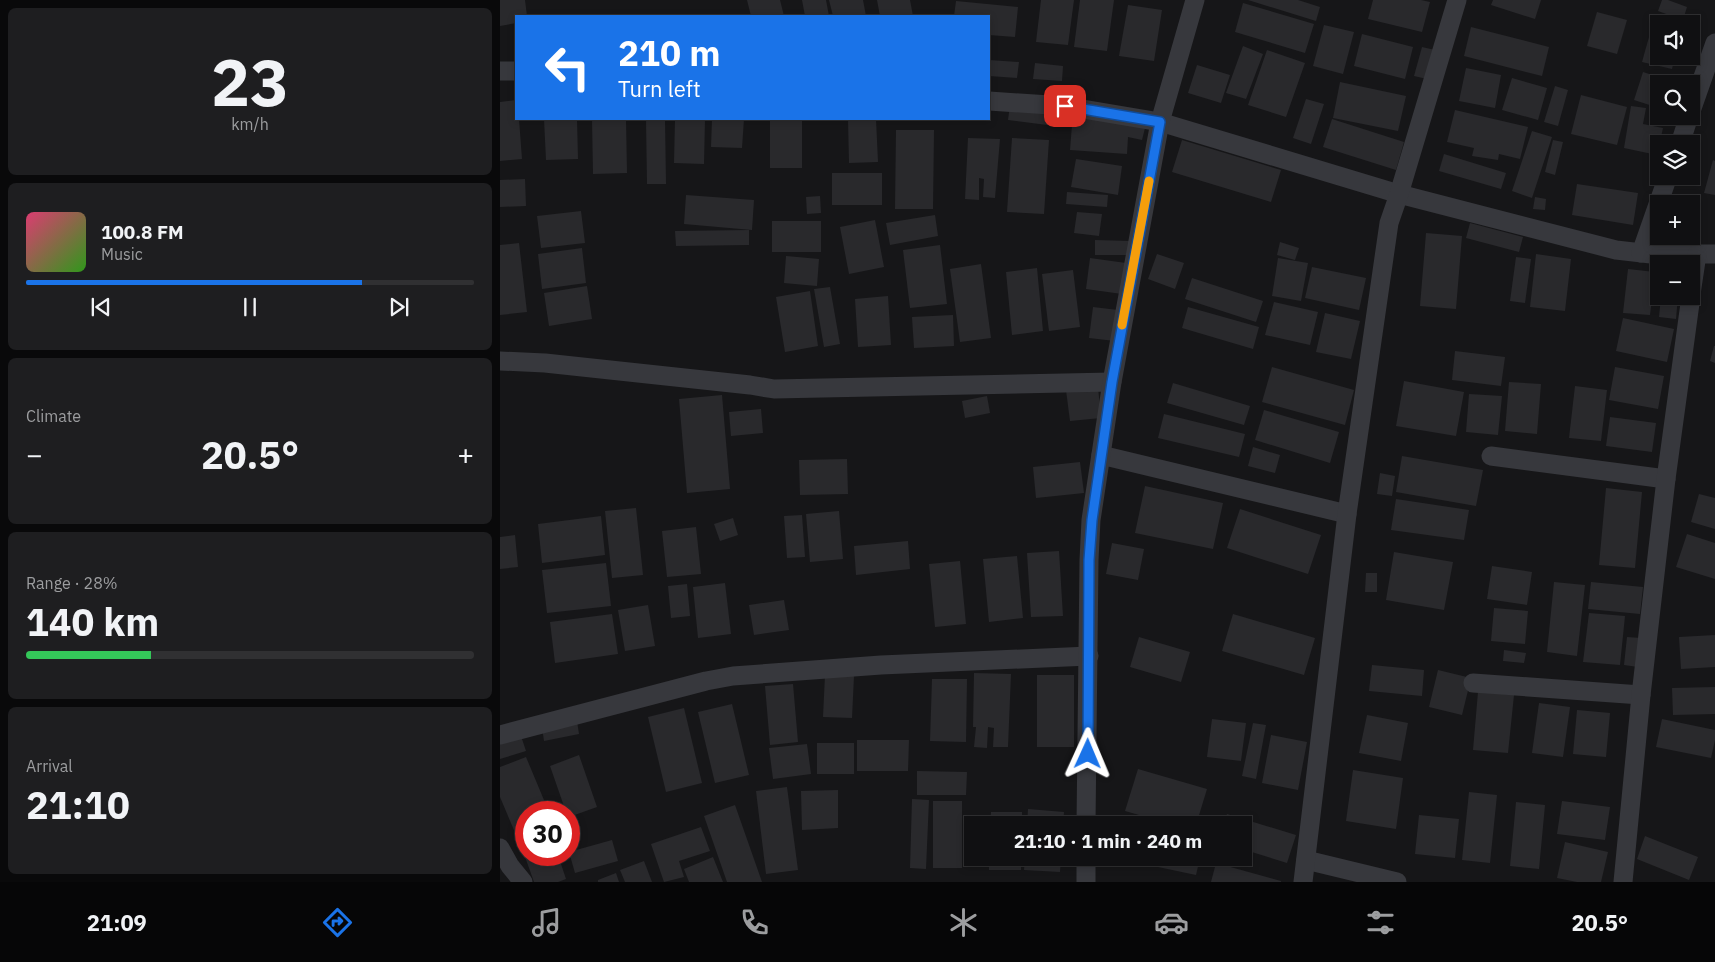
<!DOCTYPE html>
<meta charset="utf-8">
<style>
:root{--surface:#101012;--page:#1e1e20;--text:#f1f3f6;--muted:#9c9d9f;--line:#303032;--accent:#1a73e8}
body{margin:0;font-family:"IBM Plex Sans",sans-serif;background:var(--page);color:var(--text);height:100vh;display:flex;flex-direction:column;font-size:19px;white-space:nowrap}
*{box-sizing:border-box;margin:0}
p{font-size:16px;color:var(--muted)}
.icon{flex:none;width:28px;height:28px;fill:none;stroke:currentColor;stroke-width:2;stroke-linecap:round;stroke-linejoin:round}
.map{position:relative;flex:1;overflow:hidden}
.drawer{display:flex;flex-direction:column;gap:8px;padding:8px;background:#09090a;width:500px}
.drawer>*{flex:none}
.banner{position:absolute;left:15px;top:15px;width:475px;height:105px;border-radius:0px;box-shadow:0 2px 8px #0003,0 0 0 1px var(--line);background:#1a73e8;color:#fff;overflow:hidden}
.buttons{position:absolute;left:1150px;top:15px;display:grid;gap:10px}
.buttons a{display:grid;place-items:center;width:50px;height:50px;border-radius:0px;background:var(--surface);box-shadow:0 2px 8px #0003,0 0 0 1px var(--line);font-size:25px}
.speed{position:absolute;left:15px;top:801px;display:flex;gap:10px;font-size:25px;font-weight:700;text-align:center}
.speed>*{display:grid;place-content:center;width:65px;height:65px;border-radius:50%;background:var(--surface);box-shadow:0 2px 8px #0003,0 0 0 1px var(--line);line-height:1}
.speed .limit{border:8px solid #d22;background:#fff;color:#111}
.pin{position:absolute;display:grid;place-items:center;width:42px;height:42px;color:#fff;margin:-21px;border-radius:10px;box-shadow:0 2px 8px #0006}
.me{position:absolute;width:55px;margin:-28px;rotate:1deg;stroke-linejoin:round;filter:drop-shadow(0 0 4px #0008)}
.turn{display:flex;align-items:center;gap:18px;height:105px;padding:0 20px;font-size:22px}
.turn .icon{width:65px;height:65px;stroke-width:2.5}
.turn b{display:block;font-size:35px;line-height:42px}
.big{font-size:38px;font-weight:700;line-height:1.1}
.drawer .widget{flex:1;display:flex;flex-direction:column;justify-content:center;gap:8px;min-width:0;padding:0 18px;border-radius:8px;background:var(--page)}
.drawer .dial{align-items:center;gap:0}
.dial b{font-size:65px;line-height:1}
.song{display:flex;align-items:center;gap:15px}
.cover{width:60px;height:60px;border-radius:8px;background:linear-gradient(135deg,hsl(340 70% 55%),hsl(110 70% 35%))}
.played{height:5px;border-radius:2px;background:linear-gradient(90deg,var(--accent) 75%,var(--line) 75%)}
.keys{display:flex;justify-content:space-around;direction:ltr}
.heat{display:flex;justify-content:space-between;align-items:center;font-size:28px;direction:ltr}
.charge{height:8px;border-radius:4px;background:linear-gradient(90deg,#34c759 28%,var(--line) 0)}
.trip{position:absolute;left:464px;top:816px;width:288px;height:50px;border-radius:0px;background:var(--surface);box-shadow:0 2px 8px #0003,0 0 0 1px var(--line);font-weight:700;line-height:50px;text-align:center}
.dock{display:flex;height:80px;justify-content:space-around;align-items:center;background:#060607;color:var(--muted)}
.dock .icon{width:35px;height:35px}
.dock .current{color:var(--accent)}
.dock b{font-size:22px;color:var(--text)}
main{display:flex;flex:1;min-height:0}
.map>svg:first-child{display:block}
.building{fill:#29292c}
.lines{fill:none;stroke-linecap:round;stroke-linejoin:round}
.minor{stroke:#37383d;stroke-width:19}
.route-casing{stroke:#114b97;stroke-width:12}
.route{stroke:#1a73e8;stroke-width:9}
.slow{stroke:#f59e0b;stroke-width:9}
</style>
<main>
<section class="drawer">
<div class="widget dial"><b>23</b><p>km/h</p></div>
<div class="widget">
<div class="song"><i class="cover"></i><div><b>100.8 FM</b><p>Music</p></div></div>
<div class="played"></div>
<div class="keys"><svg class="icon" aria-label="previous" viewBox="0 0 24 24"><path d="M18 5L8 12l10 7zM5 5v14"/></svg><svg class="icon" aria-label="pause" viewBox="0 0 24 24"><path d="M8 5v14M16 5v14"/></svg><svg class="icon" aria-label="next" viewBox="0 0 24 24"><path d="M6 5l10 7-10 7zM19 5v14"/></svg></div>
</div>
<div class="widget"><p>Climate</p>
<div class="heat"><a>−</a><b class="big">20.5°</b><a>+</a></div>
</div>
<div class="widget"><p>Range · 28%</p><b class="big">140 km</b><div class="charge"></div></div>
<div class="widget"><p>Arrival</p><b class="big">21:10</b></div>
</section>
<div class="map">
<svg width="1215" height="882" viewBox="0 0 1215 882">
<rect width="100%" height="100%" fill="#161618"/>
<g class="building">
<polygon points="0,0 25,0 27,16 16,16 16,23 0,26"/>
<polygon points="247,0 280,0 284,16 251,16"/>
<polygon points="302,0 326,0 329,16 305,16"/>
<polygon points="329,0 363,0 366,16 333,16"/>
<polygon points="377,0 410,0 413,16 380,16"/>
<polygon points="541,0 574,0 568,45 536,42"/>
<polygon points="580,0 614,0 607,51 574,47"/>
<polygon points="748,0 798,0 820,7 816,21"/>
<polygon points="873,0 921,0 930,2 922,32 868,19"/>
<polygon points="993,0 1041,0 1035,19 991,5"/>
<polygon points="1162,0 1168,0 1187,7 1183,20 1158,11"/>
<polygon points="456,1 518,7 515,37 489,35 489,16 454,16"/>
<polygon points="743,3 814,24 805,53 735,32"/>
<polygon points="628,5 662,10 654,61 619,56"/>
<polygon points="1097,12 1127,20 1117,54 1087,46"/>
<polygon points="824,25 854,32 843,74 813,66"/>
<polygon points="971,27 1049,47 1042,76 964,56"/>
<polygon points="862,34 913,47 905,79 854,66"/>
<polygon points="1149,37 1159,39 1159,56 1175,56 1172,69 1142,62"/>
<polygon points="743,46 763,54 746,99 726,93"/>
<polygon points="922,47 935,50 927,79 914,76"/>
<polygon points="767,50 805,63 786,117 748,105"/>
<polygon points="489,60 519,62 517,78 489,76"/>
<polygon points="535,63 563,66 562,81 533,79"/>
<polygon points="697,65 730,75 721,103 688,93"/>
<polygon points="966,68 1001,75 995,108 959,101"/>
<polygon points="1143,72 1171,81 1170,84 1159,84 1159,108 1134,100"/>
<polygon points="1012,78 1047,88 1038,120 1002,110"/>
<polygon points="840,82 906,96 898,131 833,118"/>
<polygon points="1055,86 1068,90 1058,126 1044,122"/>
<polygon points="1081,95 1127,107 1117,145 1071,134"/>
<polygon points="806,99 824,104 811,144 793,138"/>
<polygon points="16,100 16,119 19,119 22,159 0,161 0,102"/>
<polygon points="510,105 557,111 555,126 508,120"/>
<polygon points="1131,106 1146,108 1143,124 1163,128 1157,155 1124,148"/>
<polygon points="577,110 646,124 642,140 628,137 627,154 570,150 572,125 574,125"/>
<polygon points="955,110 1028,127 1020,159 999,154 998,160 972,156 974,148 947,142"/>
<polygon points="44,119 77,119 78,159 46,160"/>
<polygon points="92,119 126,119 127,173 93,174"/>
<polygon points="146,119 165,119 166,184 147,184"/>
<polygon points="175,119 205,119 204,164 174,163"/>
<polygon points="212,119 244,119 242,148 211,147"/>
<rect x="270" y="119" width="32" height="49"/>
<polygon points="348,119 376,119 378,162 349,163"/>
<polygon points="832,119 904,142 896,170 823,147"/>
<polygon points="396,130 434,130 433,209 395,209"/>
<polygon points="1032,131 1052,137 1032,198 1012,191"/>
<polygon points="468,138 500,139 495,198 483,197 484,179 479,178 479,200 465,199"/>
<polygon points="512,138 549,140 544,214 507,212"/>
<polygon points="682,140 781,170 771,202 672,172"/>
<polygon points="1053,140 1063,142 1055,175 1045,172"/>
<polygon points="944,154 1006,173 1001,189 939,171"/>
<polygon points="576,159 622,166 618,195 571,187"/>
<polygon points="1213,160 1215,161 1215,195 1204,193"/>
<rect x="332" y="173" width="50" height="32"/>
<polygon points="25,179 26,206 0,207 0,180"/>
<polygon points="1077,184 1138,193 1133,225 1072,215"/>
<polygon points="567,192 608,195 607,207 566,204"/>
<polygon points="186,195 254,200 252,230 184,224"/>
<polygon points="320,196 321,213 307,214 306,197"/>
<polygon points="1035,197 1046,199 1045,210 1033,209"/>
<polygon points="81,211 85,243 41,248 37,216"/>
<polygon points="577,212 602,214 599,236 574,233"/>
<polygon points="435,215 438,236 390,245 386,223"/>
<polygon points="375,220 384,267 349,274 340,227"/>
<rect x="272" y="221" width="49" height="31"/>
<polygon points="970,223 1023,237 1019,252 966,238"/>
<polygon points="249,230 249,245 176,246 175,231"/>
<polygon points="926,233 962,236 956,309 920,306"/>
<polygon points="595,240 630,241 630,255 595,255"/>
<polygon points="780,242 799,248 795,260 777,255"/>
<polygon points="19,243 27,312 0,315 0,245"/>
<polygon points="440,245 447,304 410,308 403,250"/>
<polygon points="82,248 86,283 42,289 38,254"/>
<polygon points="657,254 684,263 675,289 648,279"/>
<polygon points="1036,254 1071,259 1065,311 1030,307"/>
<polygon points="286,256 319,259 317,286 284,283"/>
<polygon points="1016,257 1031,259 1025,303 1010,301"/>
<polygon points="590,258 626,263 622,294 586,289"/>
<polygon points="778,258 808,263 801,301 772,296"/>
<polygon points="481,264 491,338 460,342 450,269"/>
<polygon points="812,267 866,278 859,310 805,298"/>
<polygon points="537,268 543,331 512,335 506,272"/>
<polygon points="1128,269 1155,272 1150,315 1123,313"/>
<polygon points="573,270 580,327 549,331 542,274"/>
<polygon points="692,278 763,301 756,322 685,299"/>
<polygon points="87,286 92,319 49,326 44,293"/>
<polygon points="330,287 340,344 324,347 314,289"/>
<polygon points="310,291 318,346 285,352 276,297"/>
<polygon points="388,296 391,345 358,347 355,299"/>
<polygon points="1161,296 1178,296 1176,319 1159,317"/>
<polygon points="774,302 818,312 810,345 765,335"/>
<polygon points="593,307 618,310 615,341 589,338"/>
<polygon points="688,307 759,327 753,349 682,328"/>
<polygon points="825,313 860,321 851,359 816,352"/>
<polygon points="453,315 454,346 414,348 412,317"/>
<polygon points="1123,318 1174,329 1167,362 1116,351"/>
<polygon points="1214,346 1215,346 1215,363 1210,361"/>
<polygon points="955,351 1005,357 1001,386 952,380"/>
<polygon points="772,367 854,390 845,425 762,402"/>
<polygon points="1115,367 1164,376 1158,409 1109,400"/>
<polygon points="904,381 964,392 956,436 896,426"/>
<polygon points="1009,382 1041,384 1037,434 1005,431"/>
<polygon points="673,383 750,406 744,425 667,403"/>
<polygon points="1075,386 1107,390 1101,441 1069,438"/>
<polygon points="598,387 601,418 570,421 566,390"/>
<polygon points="969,394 1002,396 998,435 966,432"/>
<polygon points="222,395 230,489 187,493 179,399"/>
<polygon points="487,396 490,413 465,418 462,401"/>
<polygon points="261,409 263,433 231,436 229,412"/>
<polygon points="764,410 839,432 830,463 755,440"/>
<polygon points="664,414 745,434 739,457 658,438"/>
<polygon points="1110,417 1156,423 1152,452 1106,446"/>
<polygon points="753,447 780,455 775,473 748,466"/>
<polygon points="902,456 983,470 976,506 896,492"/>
<polygon points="347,459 348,494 300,495 299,460"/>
<polygon points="580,462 584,493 536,498 533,467"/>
<polygon points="880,473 895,476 892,496 877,494"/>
<polygon points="645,486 723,503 713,549 635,533"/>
<polygon points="1106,488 1142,492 1135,568 1099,565"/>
<polygon points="1199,494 1215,498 1215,529 1191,522"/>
<polygon points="896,499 969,510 964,540 891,530"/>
<polygon points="136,508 143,575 112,578 105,511"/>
<polygon points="740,509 821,535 808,574 727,548"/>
<polygon points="339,511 343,559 310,562 306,514"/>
<polygon points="302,515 305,557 287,558 284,516"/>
<polygon points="101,516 105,555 42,563 38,524"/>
<polygon points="233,518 238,535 220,541 214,524"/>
<polygon points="196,527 201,574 167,577 162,531"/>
<polygon points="1187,534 1215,543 1215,579 1176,567"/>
<polygon points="15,535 18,567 0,569 0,537"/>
<polygon points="408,541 410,569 356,575 354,546"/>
<polygon points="612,543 644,549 638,580 606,574"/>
<polygon points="559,551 563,616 531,617 527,553"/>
<polygon points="894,552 953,562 944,610 886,600"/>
<polygon points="517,556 523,618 489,622 483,559"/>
<polygon points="460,561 466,624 435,627 429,564"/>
<polygon points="106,563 111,606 47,613 42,570"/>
<polygon points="992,566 1032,572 1027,605 987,599"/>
<polygon points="866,573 877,573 877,592 865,592"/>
<polygon points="1054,582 1085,585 1077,656 1047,652"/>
<polygon points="1091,582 1143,587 1140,614 1088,609"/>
<polygon points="225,583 231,634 198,638 193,587"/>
<polygon points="187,584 190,616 171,618 168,586"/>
<polygon points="284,600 289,630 254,635 249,605"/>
<polygon points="148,605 155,646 125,651 118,610"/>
<polygon points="994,608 1028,611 1025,644 991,641"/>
<polygon points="1089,613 1125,616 1120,665 1083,662"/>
<polygon points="112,614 118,654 55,663 50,622"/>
<polygon points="733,614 815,638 804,675 722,651"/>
<polygon points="1215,635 1215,667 1181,669 1179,637"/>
<polygon points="639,637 690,652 681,682 630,667"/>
<polygon points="1127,637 1141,638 1138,667 1124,665"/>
<polygon points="1004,650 1026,653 1024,663 1003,661"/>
<polygon points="872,665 924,670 922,696 869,691"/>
<polygon points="938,670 971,678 962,715 929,707"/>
<polygon points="474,673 511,674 508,747 493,747 494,728 488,727 487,748 474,747 476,727 473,727"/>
<polygon points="325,675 354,676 352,718 323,717"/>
<rect x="537" y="675" width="37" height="72"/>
<polygon points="432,679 467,679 466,742 430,741"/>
<polygon points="293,684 298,742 270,745 265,686"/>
<polygon points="1215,687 1215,714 1173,715 1172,688"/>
<polygon points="978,692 1014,695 1008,753 973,750"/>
<polygon points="1039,703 1070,707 1063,757 1032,753"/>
<polygon points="232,704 249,775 215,783 198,712"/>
<polygon points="184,708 202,783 166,792 148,717"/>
<polygon points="1077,710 1110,713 1106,757 1073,754"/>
<polygon points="867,715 908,723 901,761 859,753"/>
<polygon points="712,719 746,723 741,761 707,757"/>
<polygon points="1162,719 1215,730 1215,740 1211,758 1156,747"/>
<polygon points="77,721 79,734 44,741 42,727"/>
<polygon points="753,723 766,725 756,779 742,776"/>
<polygon points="20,733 26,751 0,759 0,740"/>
<polygon points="771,735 807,742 798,790 762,783"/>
<polygon points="357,740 409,740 408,771 357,771"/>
<rect x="317" y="743" width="37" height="31"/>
<polygon points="307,744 311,774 273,779 269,748"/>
<polygon points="79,755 97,807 69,817 69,812 66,812 50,766"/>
<polygon points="26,757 49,812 26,812 26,839 19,842 0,797 0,767"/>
<polygon points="638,769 707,789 696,825 674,825 625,811"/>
<polygon points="853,770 903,778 896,829 846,821"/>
<polygon points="417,771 467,772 466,795 417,795"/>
<polygon points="287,787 298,870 266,874 256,791"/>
<polygon points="338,790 338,828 302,830 301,791"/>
<polygon points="969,792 997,795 990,863 962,860"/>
<polygon points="412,799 429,800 426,869 410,868"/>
<rect x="433" y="801" width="29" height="67"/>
<polygon points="1062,801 1110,807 1105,840 1057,834"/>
<polygon points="1016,802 1045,805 1039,869 1010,866"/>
<polygon points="235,805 262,882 227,882 204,816"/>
<polygon points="528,809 564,812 563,825 527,825"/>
<polygon points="491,812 522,812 522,825 490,825"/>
<polygon points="727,814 796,835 787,863 742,849 742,825 723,825"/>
<polygon points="919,815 959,819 955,858 915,854"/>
<polygon points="622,818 645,824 645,825 621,825"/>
<polygon points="201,827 210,851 179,861 184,877 164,882 151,844"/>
<polygon points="1145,836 1198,857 1189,880 1137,859"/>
<polygon points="112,840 118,861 75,873 69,852"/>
<polygon points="1065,842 1108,852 1101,882 1077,882 1057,878"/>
<polygon points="26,850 26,855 58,855 66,879 58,882 34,882 23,851"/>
<polygon points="213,857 223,882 189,882 184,869"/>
<rect x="489" y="858" width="32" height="12"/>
<polygon points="525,858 561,858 560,872 524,870"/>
<polygon points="660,858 700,858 696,875 658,867"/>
<polygon points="144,861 152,882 125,882 120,870"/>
<polygon points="716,863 781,881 781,882 711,882"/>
<polygon points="116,873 119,882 98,882 98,880"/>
</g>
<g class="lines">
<g class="minor">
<polyline points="0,71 16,71"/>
<polyline points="489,101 565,106 660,122 899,194 1116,250 1151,254 1215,254"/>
<polyline points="1191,111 1215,43"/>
<polyline points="1180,144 1189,116"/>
<polyline points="1141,253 1168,176"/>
<polyline points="1191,294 1197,254"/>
<polyline points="0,361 45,363 250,385 274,389 612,382"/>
<polyline points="601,455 847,514"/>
<polyline points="991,456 1166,479"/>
<polyline points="973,683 1141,695"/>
<polyline points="0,735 206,681 233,676 381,665 589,656"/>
<polyline points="586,825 589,560 591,520 612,382 660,122 695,0"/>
<polyline points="0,848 10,866 23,882"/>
<polyline points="586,858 586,882"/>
<polyline points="806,860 897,882"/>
<polyline points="803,882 847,514 889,223 899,194 957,0"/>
<polyline points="1123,882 1141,695 1166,479 1191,296"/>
</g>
</g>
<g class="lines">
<g class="route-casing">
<polyline id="route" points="565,106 660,122 612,382 592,520 589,560 588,754"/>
</g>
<use href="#route" class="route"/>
<polyline class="slow" points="622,325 649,181"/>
</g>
</svg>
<div class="buttons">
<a><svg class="icon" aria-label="sound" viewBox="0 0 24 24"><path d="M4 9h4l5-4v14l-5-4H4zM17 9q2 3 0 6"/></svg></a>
<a><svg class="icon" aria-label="search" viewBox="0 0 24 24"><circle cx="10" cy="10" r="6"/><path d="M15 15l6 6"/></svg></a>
<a><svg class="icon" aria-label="layers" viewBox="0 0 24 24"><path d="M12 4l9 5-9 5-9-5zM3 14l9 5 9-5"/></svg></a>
<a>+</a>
<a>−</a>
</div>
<div class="speed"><div class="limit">30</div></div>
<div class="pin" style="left:565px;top:106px;background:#d93025"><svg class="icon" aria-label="arrive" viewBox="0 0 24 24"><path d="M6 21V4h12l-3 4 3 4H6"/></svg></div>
<svg class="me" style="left:588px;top:754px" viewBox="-20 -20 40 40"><path d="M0-17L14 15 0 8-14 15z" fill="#1a73e8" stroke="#fff" stroke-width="4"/></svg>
<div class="trip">21:10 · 1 min · 240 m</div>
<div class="banner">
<div class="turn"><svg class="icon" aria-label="left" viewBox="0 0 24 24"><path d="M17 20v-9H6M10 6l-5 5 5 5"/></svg><div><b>210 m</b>Turn left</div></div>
</div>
</div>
</main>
<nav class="dock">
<b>21:09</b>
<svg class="icon current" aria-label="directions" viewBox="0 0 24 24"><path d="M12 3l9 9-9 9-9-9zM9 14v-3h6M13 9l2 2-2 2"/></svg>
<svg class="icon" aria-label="music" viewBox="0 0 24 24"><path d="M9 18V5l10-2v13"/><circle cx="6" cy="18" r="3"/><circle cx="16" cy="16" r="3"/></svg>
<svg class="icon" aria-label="phone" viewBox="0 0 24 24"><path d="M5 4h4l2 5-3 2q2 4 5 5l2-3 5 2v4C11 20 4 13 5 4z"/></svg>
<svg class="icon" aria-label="climate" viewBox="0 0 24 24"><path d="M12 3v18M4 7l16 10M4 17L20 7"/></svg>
<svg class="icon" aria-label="car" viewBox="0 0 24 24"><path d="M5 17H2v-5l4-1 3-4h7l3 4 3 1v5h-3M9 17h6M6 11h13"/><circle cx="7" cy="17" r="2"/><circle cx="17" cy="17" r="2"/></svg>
<svg class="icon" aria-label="filters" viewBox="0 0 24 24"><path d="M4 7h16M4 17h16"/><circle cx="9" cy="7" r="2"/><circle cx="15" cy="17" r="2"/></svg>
<b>20.5°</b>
</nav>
